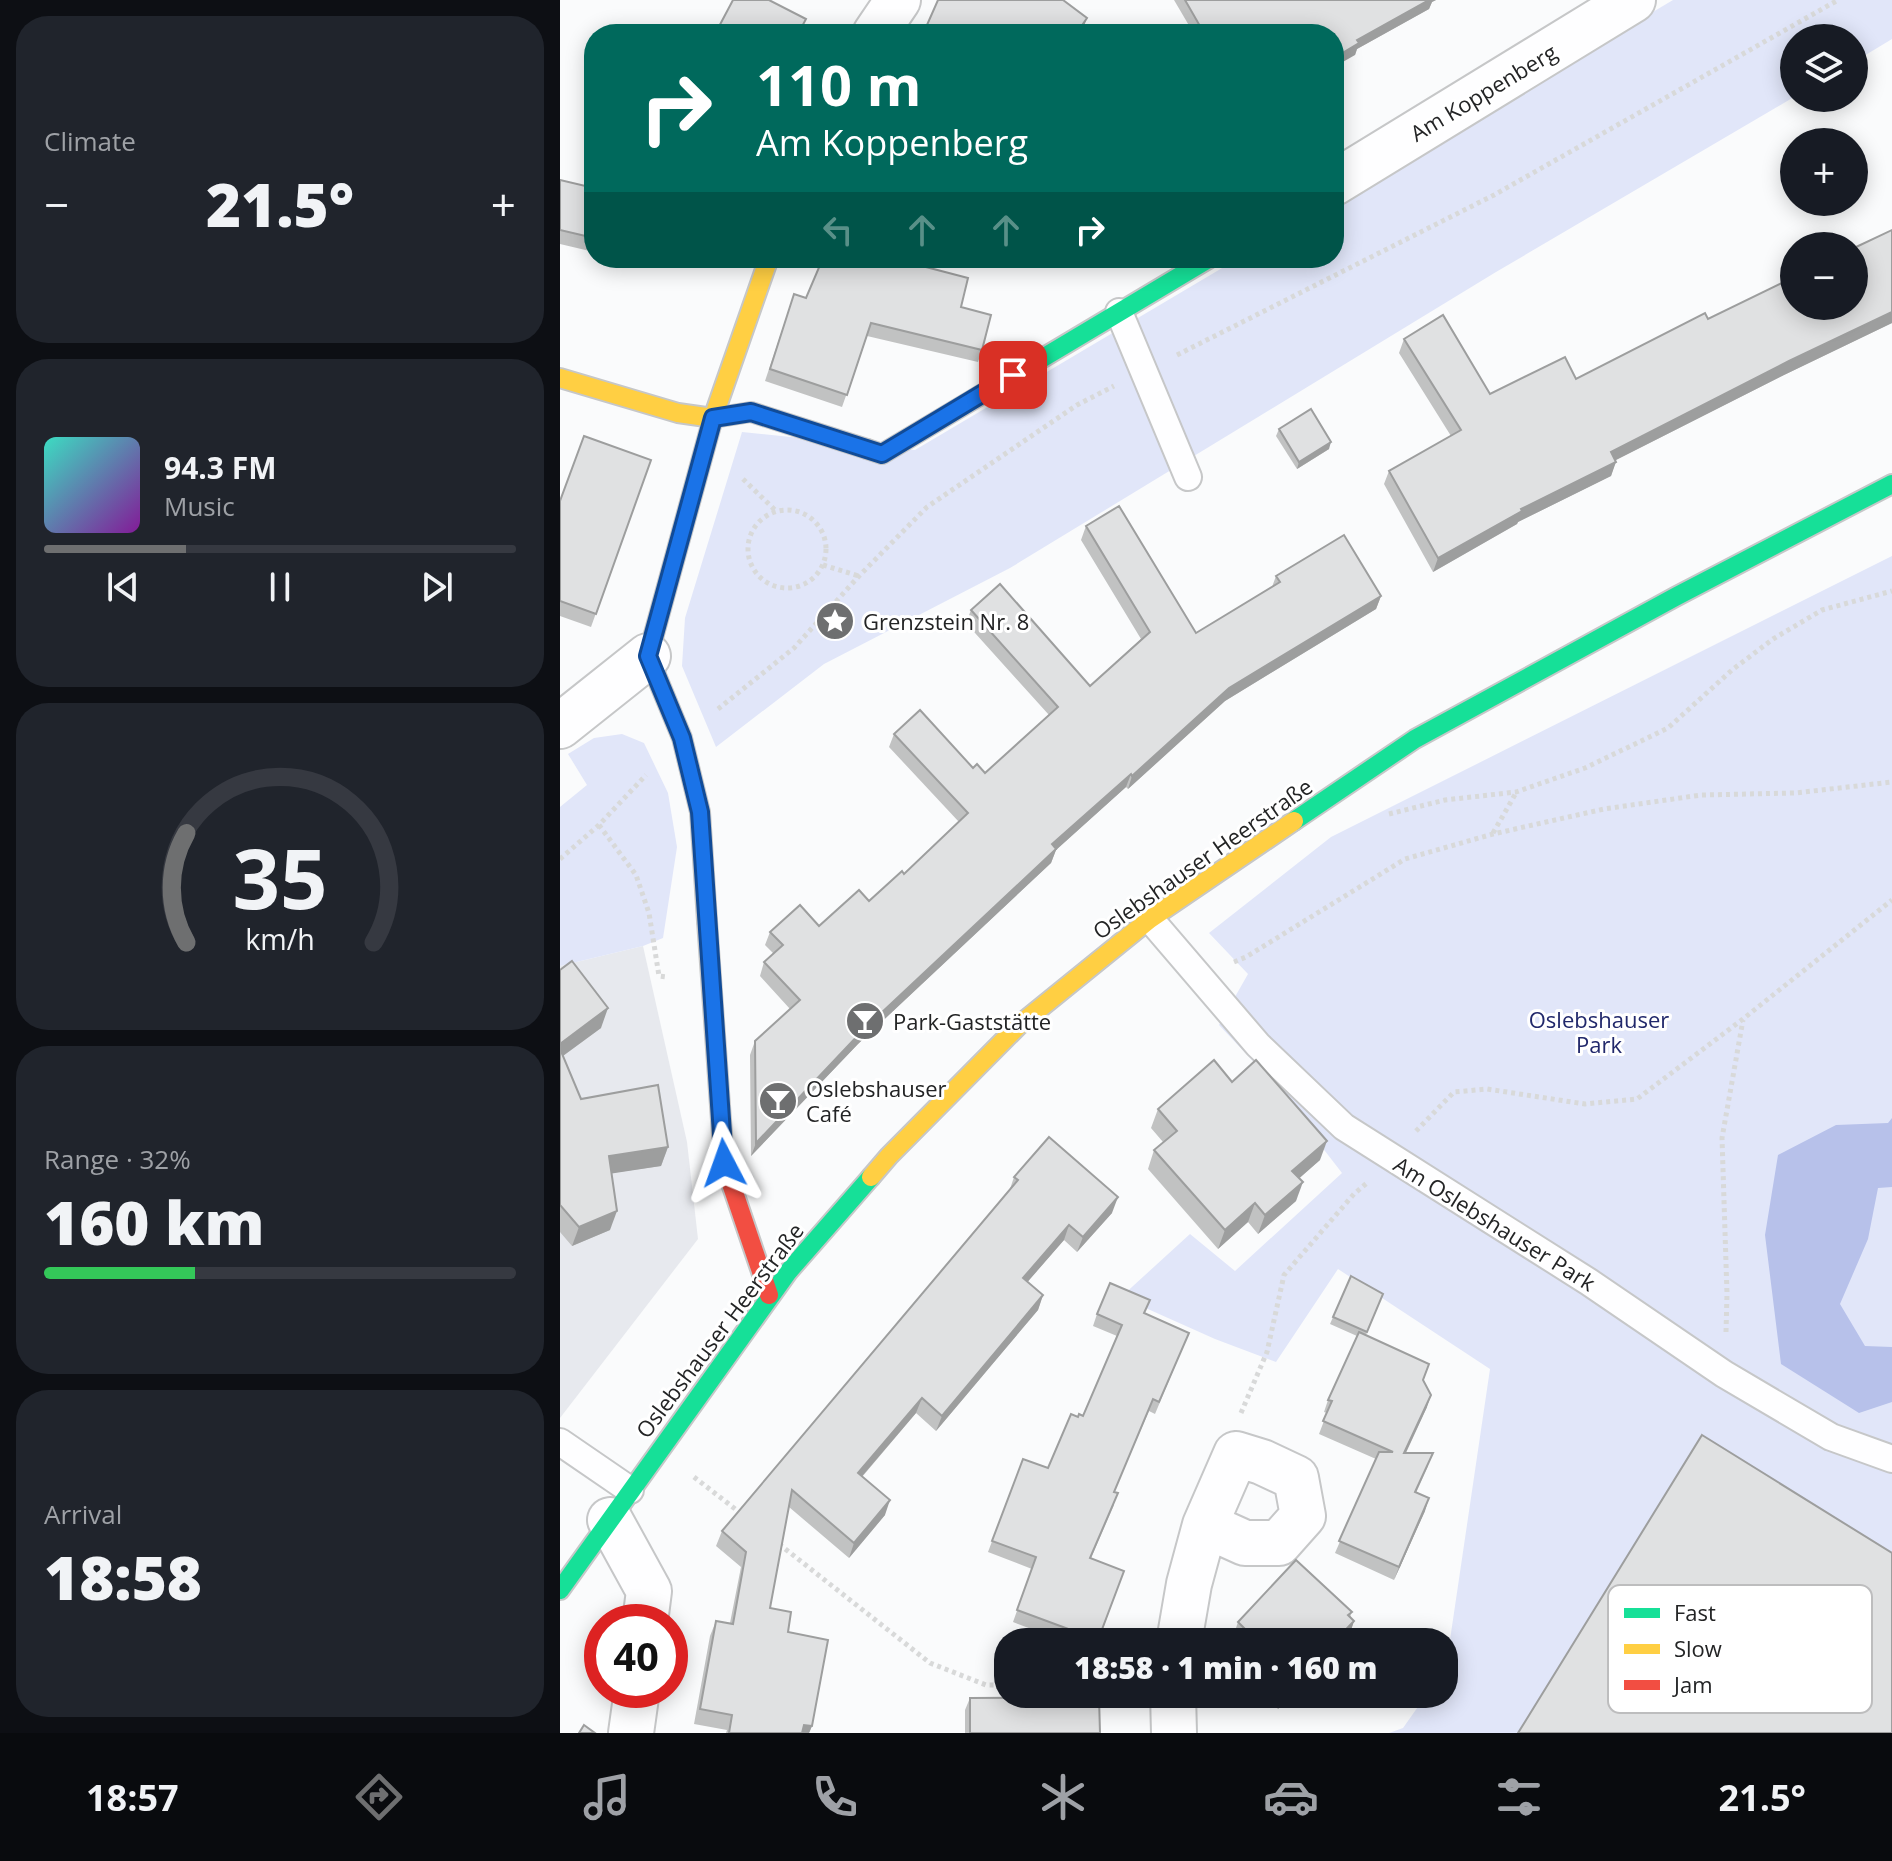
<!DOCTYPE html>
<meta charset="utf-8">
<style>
:root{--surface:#171b24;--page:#20242c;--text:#f1f3f6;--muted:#9ea1a6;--line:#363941;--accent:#6e6f70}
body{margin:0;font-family:"Open Sans",sans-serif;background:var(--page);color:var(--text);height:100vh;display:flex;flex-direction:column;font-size:30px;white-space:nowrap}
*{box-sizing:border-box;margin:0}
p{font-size:26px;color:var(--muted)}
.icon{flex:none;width:44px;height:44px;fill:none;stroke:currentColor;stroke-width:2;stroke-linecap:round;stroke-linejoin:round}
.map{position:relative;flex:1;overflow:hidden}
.drawer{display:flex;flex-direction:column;gap:16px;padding:16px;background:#0d0f14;width:560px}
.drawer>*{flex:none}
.top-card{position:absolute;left:24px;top:24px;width:760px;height:244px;border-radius:32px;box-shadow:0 4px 20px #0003;background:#00695c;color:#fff;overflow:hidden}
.controls{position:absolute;left:1220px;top:24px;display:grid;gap:16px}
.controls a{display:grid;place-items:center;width:88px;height:88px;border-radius:50%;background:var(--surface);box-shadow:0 4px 20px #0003;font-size:40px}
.speed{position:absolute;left:24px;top:1604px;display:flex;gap:16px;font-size:40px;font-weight:700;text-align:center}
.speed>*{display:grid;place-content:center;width:104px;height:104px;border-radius:50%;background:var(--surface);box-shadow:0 4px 20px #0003;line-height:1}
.speed .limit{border:12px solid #d22;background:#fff;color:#111}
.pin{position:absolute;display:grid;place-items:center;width:68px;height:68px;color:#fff;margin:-34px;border-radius:16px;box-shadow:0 4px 12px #0006}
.me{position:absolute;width:88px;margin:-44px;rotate:356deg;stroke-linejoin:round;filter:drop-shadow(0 0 6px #0008)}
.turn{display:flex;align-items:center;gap:28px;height:168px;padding:0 40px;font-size:36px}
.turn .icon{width:104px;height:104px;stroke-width:2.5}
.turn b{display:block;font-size:56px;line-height:68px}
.lanes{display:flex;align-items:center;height:76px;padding:0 40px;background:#0003;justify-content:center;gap:40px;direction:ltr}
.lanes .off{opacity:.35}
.big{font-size:60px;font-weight:800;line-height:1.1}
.drawer .tile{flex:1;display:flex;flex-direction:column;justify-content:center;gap:12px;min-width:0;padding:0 28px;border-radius:32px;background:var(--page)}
.drawer .dial{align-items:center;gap:0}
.dial svg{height:208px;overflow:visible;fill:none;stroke:var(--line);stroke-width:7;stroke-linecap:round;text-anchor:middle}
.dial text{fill:var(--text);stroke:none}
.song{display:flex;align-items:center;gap:24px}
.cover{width:96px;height:96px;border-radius:12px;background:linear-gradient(135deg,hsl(170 70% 55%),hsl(290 70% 35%))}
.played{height:8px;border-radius:4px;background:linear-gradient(90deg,var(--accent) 30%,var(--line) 30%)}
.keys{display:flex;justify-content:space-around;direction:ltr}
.heat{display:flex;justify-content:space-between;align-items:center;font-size:44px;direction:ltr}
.charge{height:12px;border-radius:6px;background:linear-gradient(90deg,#34c759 32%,var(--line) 0)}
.trip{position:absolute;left:434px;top:1628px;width:464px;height:80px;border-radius:32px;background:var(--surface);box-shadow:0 4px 20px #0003;font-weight:800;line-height:80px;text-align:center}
.menu{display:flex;height:128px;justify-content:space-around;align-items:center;background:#090b0e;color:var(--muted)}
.menu .icon{width:56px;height:56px}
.menu .selected{color:var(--accent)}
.menu b{font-size:36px;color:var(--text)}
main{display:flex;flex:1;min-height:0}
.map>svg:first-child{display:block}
.built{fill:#e7e9ee}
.green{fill:#e1e6f9}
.water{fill:#b7c1ea}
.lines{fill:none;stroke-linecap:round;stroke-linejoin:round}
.lane-casing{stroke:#c6c7c8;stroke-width:30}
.street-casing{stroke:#c6c7c8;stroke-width:48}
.fast-casing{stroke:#c6c7c8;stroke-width:22}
.slow-casing{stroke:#c6c7c8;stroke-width:22}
.jam-casing{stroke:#c6c7c8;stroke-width:22}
.path{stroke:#d8d9d9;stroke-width:5;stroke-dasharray:4 4;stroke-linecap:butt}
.lane{stroke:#fefeff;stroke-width:26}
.street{stroke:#fefeff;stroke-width:44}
.fast{stroke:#16e098;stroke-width:18}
.slow{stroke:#ffcf43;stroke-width:18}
.jam{stroke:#f24e42;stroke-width:18}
.wall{fill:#c1c2c2}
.shaded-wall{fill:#9d9e9e}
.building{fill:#e0e1e2;stroke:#9d9e9e;stroke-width:2}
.route-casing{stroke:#114b97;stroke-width:20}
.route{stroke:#1a73e8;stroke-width:14}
.labels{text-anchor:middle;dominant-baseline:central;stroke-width:6;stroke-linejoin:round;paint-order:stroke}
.street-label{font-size:22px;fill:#232425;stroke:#fff}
.poi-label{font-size:22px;fill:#232425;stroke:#fff;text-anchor:start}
.park-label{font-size:22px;fill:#21286b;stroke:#fff}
.key{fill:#fff;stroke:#bdbdbe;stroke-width:2}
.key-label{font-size:22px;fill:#232425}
</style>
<main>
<section class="drawer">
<div class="tile"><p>Climate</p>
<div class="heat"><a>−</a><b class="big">21.5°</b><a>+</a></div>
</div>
<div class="tile">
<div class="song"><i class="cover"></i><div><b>94.3 FM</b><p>Music</p></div></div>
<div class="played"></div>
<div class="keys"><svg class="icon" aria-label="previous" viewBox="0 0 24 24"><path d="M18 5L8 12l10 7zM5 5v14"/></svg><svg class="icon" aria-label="pause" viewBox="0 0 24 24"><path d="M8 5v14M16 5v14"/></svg><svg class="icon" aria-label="next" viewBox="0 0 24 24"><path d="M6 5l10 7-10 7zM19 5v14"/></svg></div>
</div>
<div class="tile dial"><svg viewBox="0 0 100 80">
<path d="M14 69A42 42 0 1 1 86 69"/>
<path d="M14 69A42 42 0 0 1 14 27" stroke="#6e6f70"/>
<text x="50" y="56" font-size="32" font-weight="700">35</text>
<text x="50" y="72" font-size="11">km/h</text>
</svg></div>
<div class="tile"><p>Range · 32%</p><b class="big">160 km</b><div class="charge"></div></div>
<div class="tile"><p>Arrival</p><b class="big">18:58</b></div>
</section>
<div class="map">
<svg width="1332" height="1733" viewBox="0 0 1332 1733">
<rect width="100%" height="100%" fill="#fafbfc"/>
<polygon class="built" points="83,946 127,1142 138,1239 0,1418 0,966"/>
<g class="green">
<polygon points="1113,0 1332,0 1332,39 1294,62 1294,38 1234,38 1234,97 936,272 450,568 264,664 156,747 122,666 125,618 182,432 355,450 679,258 774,258 774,202"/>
<polygon points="1332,556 1332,1733 829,1733 843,1728 867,1694 884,1694 884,1671 886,1667 930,1369 778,1269 716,1362 655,1339 561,1297 630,1234 675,1271 782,1173 707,1076 659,1025 688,974 649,933 771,837"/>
<polygon points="62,734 84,743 108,793 117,847 103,938 83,946 0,966 0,807 27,785 8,754 34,738"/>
</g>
<polygon class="water" points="1332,1118 1332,1187 1318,1188 1308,1239 1280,1304 1305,1346 1332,1347 1332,1402 1299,1413 1221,1364 1205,1235 1218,1155 1276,1125 1328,1123"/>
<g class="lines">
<g class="lane-casing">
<g id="lane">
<polyline points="559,312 628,477"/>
<polyline points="590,919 698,1045 784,1127 1029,1282 1164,1374 1271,1437 1332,1459"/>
<polyline points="0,1442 70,1490"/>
</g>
</g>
<g class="street-casing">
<g id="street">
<polyline points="315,34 338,0"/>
<polyline points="774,183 1073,0"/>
<polyline points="0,726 88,656"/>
<polyline points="50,1520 89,1591 85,1622"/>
<polyline points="619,1642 629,1584 645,1525 676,1454 702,1462 736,1478 743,1516 719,1543 685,1543 645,1525"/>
<polyline points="613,1694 614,1733"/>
<polyline points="71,1733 77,1690"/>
</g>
</g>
<g class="fast-casing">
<g id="fast">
<polyline points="307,449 322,454 650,258"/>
<polyline points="734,821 855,739 1117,596 1332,484"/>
<polyline points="0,1590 228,1272 311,1177"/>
</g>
</g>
<g class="slow-casing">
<g id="slow">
<polyline points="0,378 118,413 153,418 191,412 307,449"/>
<polyline points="147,921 140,812 122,738 88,656 153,418 209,258"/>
<polyline points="311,1177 329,1156 458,1026 590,919 734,821"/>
</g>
</g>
<g class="jam-casing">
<polyline id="jam" points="147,921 164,1163 209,1295"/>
</g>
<g class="path">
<polyline points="617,355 934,195 1278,0"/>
<polyline points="183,479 217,512"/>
<circle cx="227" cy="549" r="39"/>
<polyline points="263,565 299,576"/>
<polyline points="158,709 234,648 299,576 367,507 517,405 554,386"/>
<polyline points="829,814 885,800 956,792 1025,768 1108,728 1172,670 1213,639 1262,610 1332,591"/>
<polyline points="39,825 76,875 89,913 99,976 107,977"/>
<polyline points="933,833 956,793"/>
<polyline points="0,859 39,825 86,775"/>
<polyline points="674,962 686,957 845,859 933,834 1044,809 1141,795 1235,793 1332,782"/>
<polyline points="856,1131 894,1092 927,1089 1025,1104 1077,1099 1183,1019 1332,900"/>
<polyline points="1166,1332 1167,1294 1162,1138 1183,1020"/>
<polyline points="681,1413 707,1352 724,1275 794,1194 808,1182"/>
<polyline points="134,1477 183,1515"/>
<polyline points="219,1544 370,1663 426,1685 448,1685"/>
</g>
<use href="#lane" class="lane"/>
<use href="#street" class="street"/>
<use href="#fast" class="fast"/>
<use href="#slow" class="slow"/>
<use href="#jam" class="jam"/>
</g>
<g class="wall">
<polygon points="614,0 876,0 872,2 869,9 797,49 795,55 774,34 634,34"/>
<polygon points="0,180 34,188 34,252 0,244"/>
<polygon points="1332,230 1332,323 1224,375 1056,460 1051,476 958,522 957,524 873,572 824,484 829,471 891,436 839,353 844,339 930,394 1016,379 1148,319"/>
<polygon points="263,258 371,258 367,268 401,307 422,350 418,362 307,336 282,407 205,381 234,294 246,298"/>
<polygon points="719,429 769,449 737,469 716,436"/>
<polygon points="91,460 31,627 0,616 0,501"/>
<polygon points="526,526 636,633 712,587 716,576 821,596 816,609 665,701 568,789 566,787 496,850 491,863 298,1044 191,1156 190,1055 195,1041 230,1009 200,976 204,962 214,954 205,945 210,932 259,926 309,901 344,874 399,822 329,747 334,734 425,773 489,715 406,623 411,610 530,686 581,639 521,540"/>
<polygon points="0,970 41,1028 3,1056 21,1099 108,1147 101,1166 51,1173 50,1230 12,1246 0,1232"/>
<polygon points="672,1082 760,1160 739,1178 736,1201 698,1234 688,1222 658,1249 588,1169 594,1150 603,1142 591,1128 598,1109"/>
<polygon points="454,1177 552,1213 517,1252 504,1240 467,1282 483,1295 478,1310 376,1431 356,1413 302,1477 325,1515 289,1558 229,1507 210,1608 228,1632 252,1726 249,1733 166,1733 167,1730 134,1724 150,1636 156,1621 170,1623 181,1567 156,1546 162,1531 449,1192"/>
<polygon points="791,1276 823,1294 806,1335 863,1381 867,1407 846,1453 868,1466 856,1493 865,1511 834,1580 775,1553 816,1459 759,1434 767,1413 764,1412 768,1400 797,1336 770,1324"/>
<polygon points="585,1313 629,1333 595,1414 589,1411 554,1492 554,1505 531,1558 564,1571 538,1642 506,1642 453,1622 472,1569 428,1552 463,1459 488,1468 518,1417 523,1416 557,1336 533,1326 537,1314"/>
<polygon points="792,1612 790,1617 794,1621 790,1633 781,1642 682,1642 674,1634 678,1622"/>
<polygon points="702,1694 732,1694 718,1709"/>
<polygon points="410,1698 540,1733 405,1733 405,1710"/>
</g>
<g class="shaded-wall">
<polygon points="868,0 876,0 872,2 869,9 797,49 795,55 774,67 774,58 797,40"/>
<polygon points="527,18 521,34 516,34"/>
<polygon points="1332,312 1332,323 1224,375 1046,465 1051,452 1229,361"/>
<polygon points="771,442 769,449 737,469 739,462"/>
<polygon points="1056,462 1051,476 958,522 957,524 873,572 878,558 961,509"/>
<polygon points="821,596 816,609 665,701 568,789 572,776 669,688"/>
<polygon points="571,774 566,787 496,850 491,863 298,1044 191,1156 196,1143 303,1030 492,844"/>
<polygon points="48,1008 41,1028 0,1058 0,1044"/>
<polygon points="767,1141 760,1160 726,1190 732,1171"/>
<polygon points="108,1147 101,1166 42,1175 49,1156"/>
<polygon points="743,1182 736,1201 698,1234 705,1215"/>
<polygon points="558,1197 552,1213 517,1252 523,1237"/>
<polygon points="695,1203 688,1222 658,1249 665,1230"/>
<polygon points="57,1211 50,1230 12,1246 19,1227"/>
<polygon points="509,1225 504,1240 458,1293 463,1278"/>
<polygon points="483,1295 478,1310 376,1431 382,1416"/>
<polygon points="871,1395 867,1407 840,1465 844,1453"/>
<polygon points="362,1398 356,1413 292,1488 298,1473"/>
<polygon points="869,1498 865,1511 834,1580 839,1567"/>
<polygon points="330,1500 325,1515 289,1558 294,1543"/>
<polygon points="794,1621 790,1633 781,1642 774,1642"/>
<polygon points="725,1694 732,1694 718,1709 722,1697"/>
<polygon points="244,1725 252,1726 249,1733 241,1733"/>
</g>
<g class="building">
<polygon points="173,0 209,0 246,19 238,34 155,34"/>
<polygon points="378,0 503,0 527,18 516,34 363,34"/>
<polygon points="625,0 869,0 797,40 799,43 774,58 774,34 643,34 644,33"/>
<polygon points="565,29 567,34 556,34"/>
<polygon points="0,180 34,188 34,238 0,230"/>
<polygon points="1332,230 1332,312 1229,361 1051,452 1056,462 961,509 962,511 878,558 829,471 901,430 844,339 883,315 930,394 1005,357 1016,379 1145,313 1148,319 1234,277 1234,306 1294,306 1294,248"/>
<polygon points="263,258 370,258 366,267 408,278 401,307 431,315 422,350 311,323 287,395 210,369 234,294 246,298"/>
<polygon points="751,409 771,442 739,462 719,429"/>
<polygon points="24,436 91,460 36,614 0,601 0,501"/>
<polygon points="559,506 636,633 720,582 716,576 784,535 821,596 669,688 572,776 571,774 492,844 496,849 303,1030 196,1143 195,1041 240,1000 204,962 223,945 210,932 240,905 259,926 299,890 309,901 342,871 344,874 408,813 334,734 360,710 413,768 417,764 425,773 498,707 411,610 440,584 530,686 590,632 526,526"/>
<polygon points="12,961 48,1008 0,1044 0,970"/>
<polygon points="0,1049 21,1099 98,1085 108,1147 49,1156 57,1211 19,1227 0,1205"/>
<polygon points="654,1060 672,1082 696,1060 767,1141 732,1171 743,1182 705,1215 695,1203 665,1230 594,1150 617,1131 598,1109"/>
<polygon points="489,1137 558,1197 523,1237 509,1225 463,1278 483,1295 382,1416 362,1398 298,1473 330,1500 294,1543 232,1490 210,1608 231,1612 228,1632 268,1640 252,1726 244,1725 242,1733 169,1733 172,1715 140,1709 156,1621 173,1624 186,1552 162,1531 458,1180 454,1177"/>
<polygon points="791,1276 823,1294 807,1332 773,1317"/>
<polygon points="550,1283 590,1300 584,1313 629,1333 599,1402 593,1399 554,1492 558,1493 530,1558 564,1571 538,1640 457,1610 476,1557 432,1541 463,1459 488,1468 511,1414 518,1417 519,1414 523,1416 562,1325 537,1314"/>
<polygon points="799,1332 869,1364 863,1380 871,1395 844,1453 873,1453 855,1492 869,1498 839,1567 779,1541 819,1452 833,1452 763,1421 772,1401 768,1400"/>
<polygon points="1142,1435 1332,1553 1332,1733 958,1733"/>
<polygon points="736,1560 792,1612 788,1615 794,1621 774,1642 690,1642 694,1638 678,1622"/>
<polygon points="539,1697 540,1733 410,1733 410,1698"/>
<polygon points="24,1725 35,1733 19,1733"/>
</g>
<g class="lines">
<g class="route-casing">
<polyline id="route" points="164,1163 140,812 122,738 88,656 153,418 191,412 322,454 453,375"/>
</g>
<use href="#route" class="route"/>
</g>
<defs>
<g id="sight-disc" transform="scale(2)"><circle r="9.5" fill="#6e6f70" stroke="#fff"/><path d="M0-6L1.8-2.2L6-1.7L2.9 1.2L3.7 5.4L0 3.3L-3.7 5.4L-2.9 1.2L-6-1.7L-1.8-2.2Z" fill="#fff"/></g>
<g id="bar-disc" transform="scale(2)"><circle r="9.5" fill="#6e6f70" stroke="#fff"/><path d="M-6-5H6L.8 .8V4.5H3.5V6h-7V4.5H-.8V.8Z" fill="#fff"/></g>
</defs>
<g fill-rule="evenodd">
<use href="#sight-disc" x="275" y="621"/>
<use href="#bar-disc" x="305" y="1021"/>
<use href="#bar-disc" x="218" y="1101"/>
</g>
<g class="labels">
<g class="street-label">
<text transform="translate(923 92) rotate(-31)">Am Koppenberg</text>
<text transform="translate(642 858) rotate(-35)">Oslebshauser Heerstraße</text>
<text transform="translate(935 1223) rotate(32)">Am Oslebshauser Park</text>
<text transform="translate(159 1330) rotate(-53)">Oslebshauser Heerstraße</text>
</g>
<g class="poi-label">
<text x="303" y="621">Grenzstein Nr. 8</text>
<text x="333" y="1021">Park-Gaststätte</text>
<text x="246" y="1088">Oslebshauser<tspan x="246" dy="25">Café</tspan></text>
</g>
<g class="park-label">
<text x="1039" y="1019">Oslebshauser<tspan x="1039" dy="25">Park</tspan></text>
</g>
</g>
<rect x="1048" y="1585" width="264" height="128" rx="12" class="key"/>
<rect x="1064" y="1608" width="36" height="10" fill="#16e098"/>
<rect x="1064" y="1644" width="36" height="10" fill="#ffcf43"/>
<rect x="1064" y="1680" width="36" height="10" fill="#f24e42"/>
<g class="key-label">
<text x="1114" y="1621">Fast</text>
<text x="1114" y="1657">Slow</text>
<text x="1114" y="1693">Jam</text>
</g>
</svg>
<div class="controls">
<a><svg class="icon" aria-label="layers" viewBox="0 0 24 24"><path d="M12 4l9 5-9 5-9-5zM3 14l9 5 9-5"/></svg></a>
<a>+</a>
<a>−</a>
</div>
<div class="speed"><div class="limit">40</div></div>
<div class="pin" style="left:453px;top:375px;background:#d93025"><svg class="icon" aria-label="arrive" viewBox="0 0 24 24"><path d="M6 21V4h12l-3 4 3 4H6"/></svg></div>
<svg class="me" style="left:164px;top:1163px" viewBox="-20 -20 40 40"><path d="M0-17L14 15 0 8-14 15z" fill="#1a73e8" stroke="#fff" stroke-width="4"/></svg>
<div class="trip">18:58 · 1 min · 160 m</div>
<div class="top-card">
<div class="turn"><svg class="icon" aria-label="right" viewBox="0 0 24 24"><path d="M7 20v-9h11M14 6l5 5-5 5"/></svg><div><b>110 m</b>Am Koppenberg</div></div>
<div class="lanes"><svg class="icon off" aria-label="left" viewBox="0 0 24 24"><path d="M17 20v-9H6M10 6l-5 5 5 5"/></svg><svg class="icon off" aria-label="ahead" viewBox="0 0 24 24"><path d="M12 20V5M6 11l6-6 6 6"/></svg><svg class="icon off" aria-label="ahead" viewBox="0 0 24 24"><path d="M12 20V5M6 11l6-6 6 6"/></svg><svg class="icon" aria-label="right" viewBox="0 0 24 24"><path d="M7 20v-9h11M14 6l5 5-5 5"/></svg></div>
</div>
</div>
</main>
<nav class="menu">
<b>18:57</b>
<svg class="icon selected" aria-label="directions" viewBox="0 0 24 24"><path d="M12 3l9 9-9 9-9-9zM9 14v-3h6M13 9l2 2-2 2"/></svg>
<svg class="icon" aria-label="music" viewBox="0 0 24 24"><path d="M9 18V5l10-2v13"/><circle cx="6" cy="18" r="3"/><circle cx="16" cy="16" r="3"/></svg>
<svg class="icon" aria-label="phone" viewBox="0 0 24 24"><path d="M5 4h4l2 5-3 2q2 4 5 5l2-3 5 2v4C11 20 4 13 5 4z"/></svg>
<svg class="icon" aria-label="climate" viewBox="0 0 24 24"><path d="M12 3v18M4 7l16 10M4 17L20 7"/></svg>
<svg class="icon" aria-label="car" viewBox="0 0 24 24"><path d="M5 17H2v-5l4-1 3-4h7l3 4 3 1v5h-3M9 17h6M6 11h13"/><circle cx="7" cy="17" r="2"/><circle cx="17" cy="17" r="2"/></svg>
<svg class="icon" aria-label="filters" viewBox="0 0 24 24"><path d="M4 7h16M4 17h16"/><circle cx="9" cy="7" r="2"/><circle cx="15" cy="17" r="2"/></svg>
<b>21.5°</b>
</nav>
